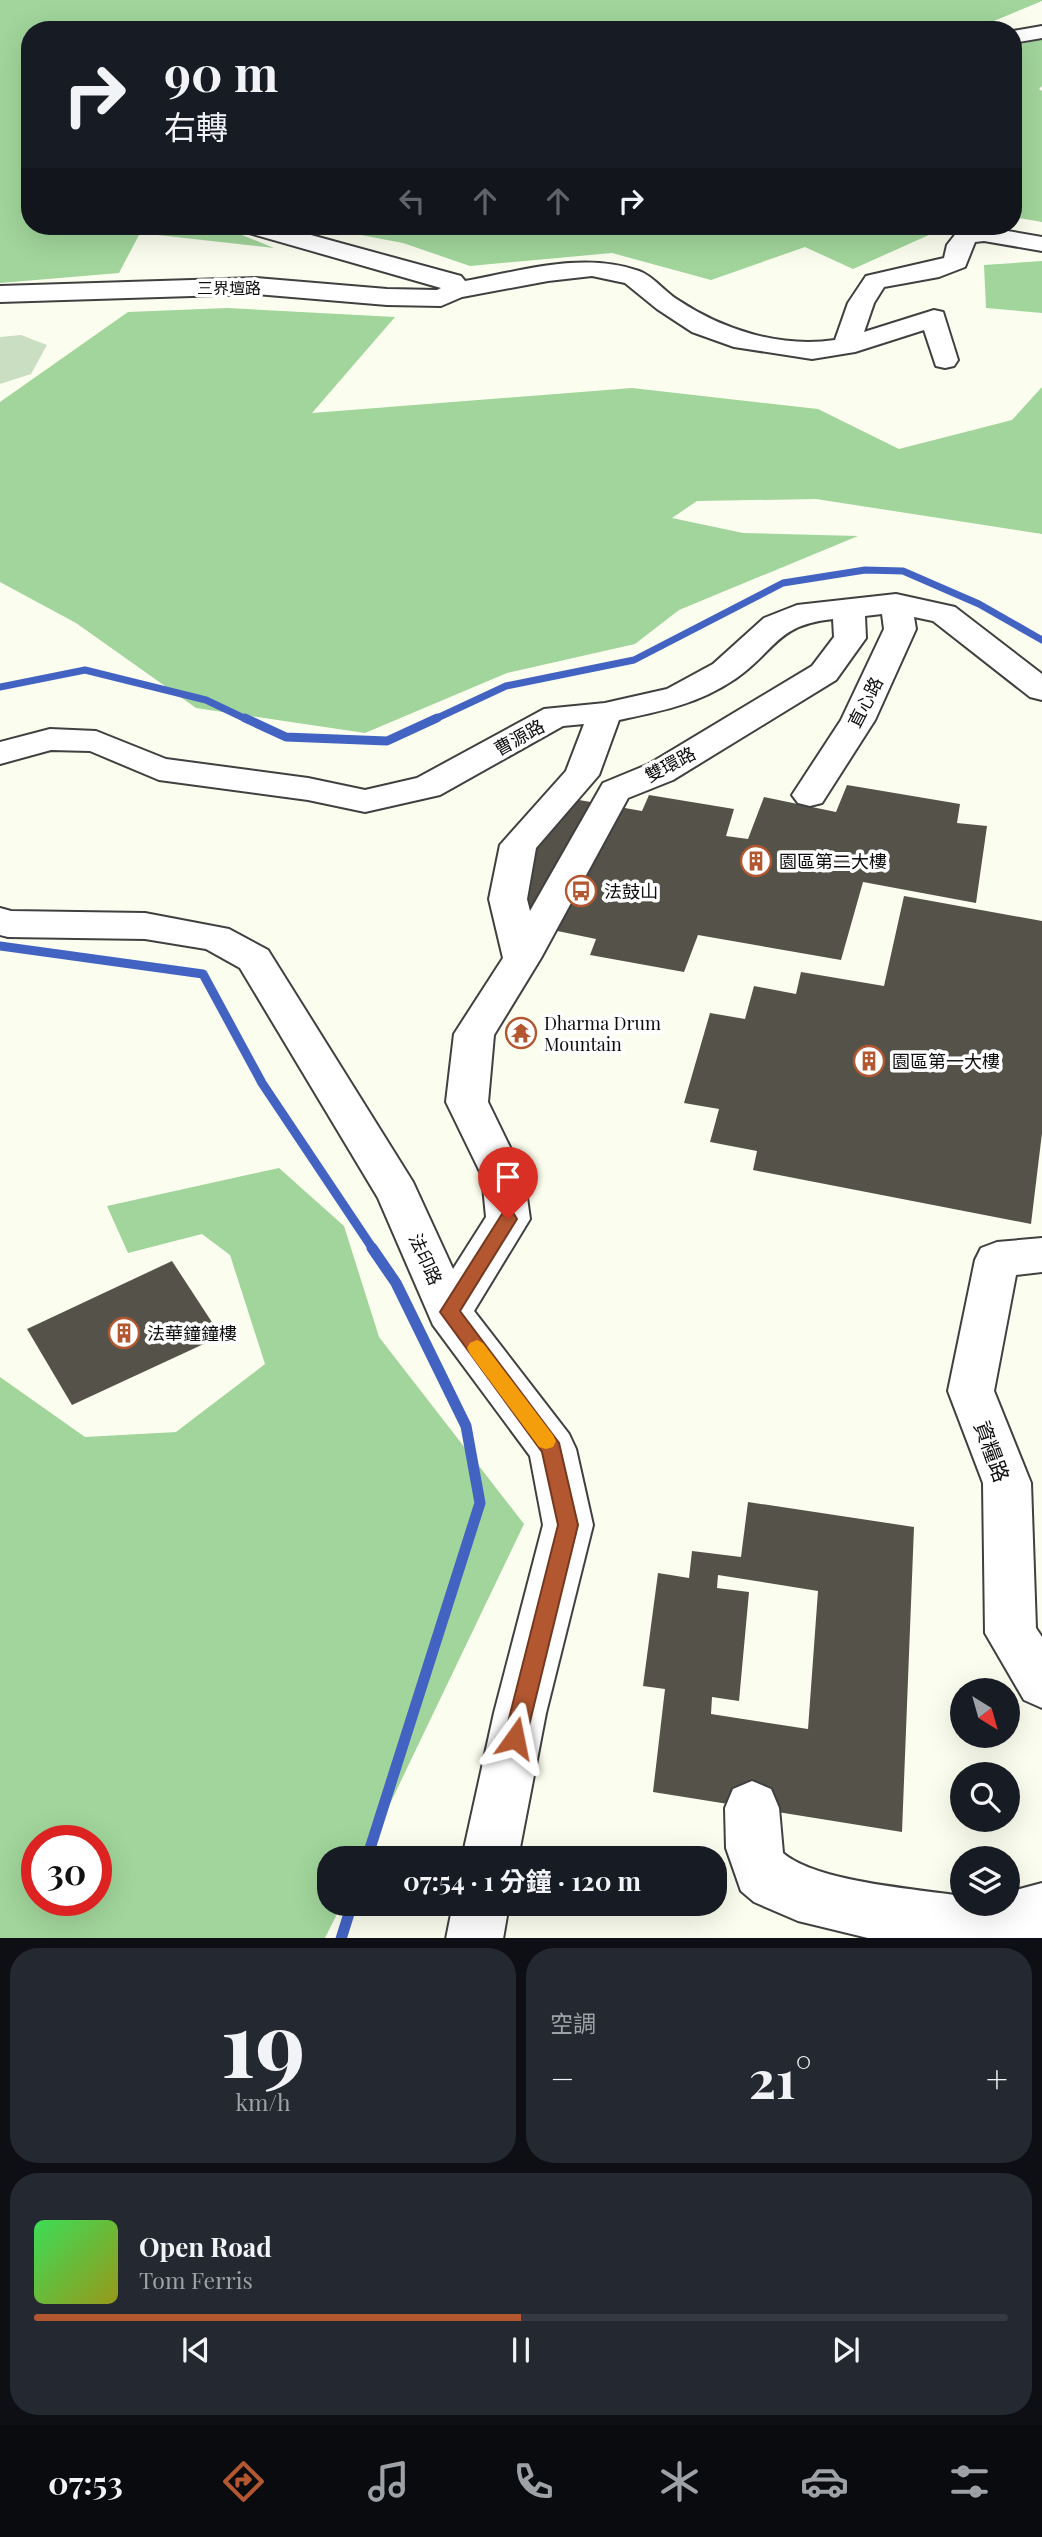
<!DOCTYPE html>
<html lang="zh-TW">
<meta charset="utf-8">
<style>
:root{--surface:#171b24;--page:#242831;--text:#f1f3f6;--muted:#9ea1a6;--line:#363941;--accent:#b25730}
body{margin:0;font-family:"Playfair Display","Noto Sans TC",serif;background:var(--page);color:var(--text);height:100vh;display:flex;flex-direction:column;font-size:26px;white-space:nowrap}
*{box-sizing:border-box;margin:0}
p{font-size:23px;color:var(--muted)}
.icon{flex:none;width:38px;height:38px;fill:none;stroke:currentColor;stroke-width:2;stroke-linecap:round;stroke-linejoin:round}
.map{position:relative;height:1938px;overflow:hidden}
.sheet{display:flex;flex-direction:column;gap:10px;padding:10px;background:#0d0f14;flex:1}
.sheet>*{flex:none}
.top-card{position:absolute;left:21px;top:21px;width:1001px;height:214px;border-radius:28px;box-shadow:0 7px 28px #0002;background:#171b24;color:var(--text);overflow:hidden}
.needle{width:46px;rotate:143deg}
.controls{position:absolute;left:950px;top:1678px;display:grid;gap:14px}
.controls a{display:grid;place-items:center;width:70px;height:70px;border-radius:50%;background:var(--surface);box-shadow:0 7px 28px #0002;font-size:35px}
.speed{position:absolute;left:21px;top:1825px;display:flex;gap:14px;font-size:35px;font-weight:700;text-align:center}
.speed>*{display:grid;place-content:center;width:91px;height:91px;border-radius:50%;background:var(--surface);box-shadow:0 7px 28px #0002;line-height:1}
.speed .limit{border:10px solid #d22;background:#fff;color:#111}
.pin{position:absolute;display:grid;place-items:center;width:60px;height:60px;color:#fff;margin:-72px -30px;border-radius:50% 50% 50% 0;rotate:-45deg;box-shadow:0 0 7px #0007}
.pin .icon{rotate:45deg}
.me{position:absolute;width:77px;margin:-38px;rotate:12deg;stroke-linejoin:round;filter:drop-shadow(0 0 5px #0008)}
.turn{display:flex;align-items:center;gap:24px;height:147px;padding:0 28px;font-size:32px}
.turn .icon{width:91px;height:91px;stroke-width:2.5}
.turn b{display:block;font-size:49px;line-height:60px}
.lanes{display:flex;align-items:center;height:66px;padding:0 28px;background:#0003;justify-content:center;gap:35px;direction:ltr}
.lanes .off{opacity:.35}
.big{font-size:52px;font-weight:700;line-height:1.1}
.sheet .widget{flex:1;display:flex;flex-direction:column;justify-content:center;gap:10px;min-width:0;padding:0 24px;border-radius:28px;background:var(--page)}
.sheet .dial{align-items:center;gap:0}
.dial b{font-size:91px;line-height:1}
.song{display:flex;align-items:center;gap:21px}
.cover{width:84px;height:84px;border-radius:10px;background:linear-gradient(135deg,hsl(130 70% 55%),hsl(60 70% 35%))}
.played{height:7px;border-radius:4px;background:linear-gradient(90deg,var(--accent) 50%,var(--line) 50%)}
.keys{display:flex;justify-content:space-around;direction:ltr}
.heat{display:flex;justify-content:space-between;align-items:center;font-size:38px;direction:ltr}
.sheet .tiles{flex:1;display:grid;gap:10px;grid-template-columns:1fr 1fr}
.widget:last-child{grid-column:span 2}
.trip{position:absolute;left:317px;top:1846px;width:410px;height:70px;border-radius:28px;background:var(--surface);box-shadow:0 7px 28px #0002;font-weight:700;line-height:70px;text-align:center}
.tab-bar{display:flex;height:112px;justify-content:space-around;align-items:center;background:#090b0e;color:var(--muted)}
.tab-bar .icon{width:49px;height:49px}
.tab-bar .selected{color:var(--accent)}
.tab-bar b{font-size:32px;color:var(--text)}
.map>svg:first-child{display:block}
.forest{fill:#a1d59b;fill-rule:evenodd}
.cemetery{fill:#cadec1}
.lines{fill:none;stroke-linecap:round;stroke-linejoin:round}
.stream-far2{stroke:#4363c3;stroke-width:7}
.stream-far1{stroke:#4363c3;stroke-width:9}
.stream{stroke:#4363c3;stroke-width:11}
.building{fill:#55524a;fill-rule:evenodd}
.minor-casing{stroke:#404040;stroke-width:4}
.minor{fill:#fff;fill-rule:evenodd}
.route{fill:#b25730;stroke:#74391f;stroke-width:2}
.slow{fill:#f59e0b}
.labels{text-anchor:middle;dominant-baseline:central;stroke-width:7;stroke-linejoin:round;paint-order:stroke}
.far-street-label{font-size:16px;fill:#0d0d0d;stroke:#fff}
.street-label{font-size:18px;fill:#0d0d0d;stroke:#fff}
.poi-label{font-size:18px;fill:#0d0d0d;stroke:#fff;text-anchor:start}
.near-street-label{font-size:21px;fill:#0d0d0d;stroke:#fff}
</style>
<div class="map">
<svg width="1042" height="1939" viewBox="0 0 1042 1939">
<rect width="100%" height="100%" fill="#fbfeee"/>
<g class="forest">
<polygon points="0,0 1042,0 1042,1 972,30 30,30 30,226 220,226 274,248 140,233 119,273 0,283"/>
<polygon points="1042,39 1042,86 1039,89 1042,91 1042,222 1013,217 1013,46"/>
<polygon points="314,226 949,226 853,269 805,247 711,280 612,253 470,266 403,243"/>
<polygon points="1042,261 1042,313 986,308 984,265"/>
<polygon points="227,308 395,317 312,413 632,388 818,409 899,449 1012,420 1042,387 1042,534 816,499 697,501 672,518 743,533 858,536 679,610 635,644 507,673 365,733 196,708 76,623 0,582 0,402 128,312"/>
<path d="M279 1168 344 1226 379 1337 524 1524 364 1858H329V1904H342L325 1938H0V1377L85 1437 176 1432 265 1364 230 1255 202 1234 128 1253 107 1206ZM96 1841V1900H37V1841Z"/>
</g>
<polygon class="cemetery" points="21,335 47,345 31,374 0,384 0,337"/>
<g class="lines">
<g class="stream-far2">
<polyline points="0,687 85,670 206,700 248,720"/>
<polyline points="433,720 506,686 634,660 783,583 865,570 903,571 979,604 1042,640"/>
</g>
<g class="stream-far1">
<polyline points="245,718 286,737 387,741 437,718"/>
<polyline points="0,946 203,974 262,1083 373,1249"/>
</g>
<g class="stream">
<polyline points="367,1858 480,1503 466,1426 396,1283 372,1248"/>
<polyline points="341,1939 352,1904"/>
</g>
</g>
<g class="building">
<polygon points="847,785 960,804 957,823 987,826 976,903 863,882 841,960 698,935 684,972 590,955 596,939 499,919 562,797 642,811 649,795 734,809 726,836 748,839 764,797 836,812"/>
<polygon points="904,896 1042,921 1042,1133 1031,1224 753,1170 757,1151 710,1142 719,1109 684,1103 710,1013 745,1019 754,986 796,994 801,972 884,986"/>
<polygon points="172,1261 221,1336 72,1405 27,1329"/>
<path d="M748 1502 914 1527 902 1832 653 1792 665 1689 643 1686 658 1573 689 1578 692 1551 741 1557ZM718 1575 818 1591 808 1729 711 1714 712 1697 739 1701 749 1592 717 1588Z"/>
</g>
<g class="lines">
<g class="minor-casing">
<g id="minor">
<polygon points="1042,26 1042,38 1013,43 1013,31"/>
<path d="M239 226H278L461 276 465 281C521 271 583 251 639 271 653 276 665 292 678 300 723 330 780 348 835 340L848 303 866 276 944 258 947 245 958 231 984 227 1042 237V251L984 241 975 242 965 267 939 277 884 287 874 303 864 332 934 310 943 312 958 360 954 366 945 368 936 366 924 330 855 352 812 359 734 347 692 332 657 309 625 283 592 276 548 281 462 297 441 306 387 305 256 294 0 302V286L256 278 387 289 437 290 441 288 242 231Z"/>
<path d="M896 594 955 607 1042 674V700L1030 697 933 621 914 617 916 629 875 720 822 803 810 806 798 803 792 795 841 720 884 629 882 614 865 616 866 638 836 680 673 780 628 798 541 958 494 1035 488 1102 524 1176 530 1219 474 1311 569 1434 576 1449 593 1525 546 1713 518 1858H462L494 1713 543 1525 530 1456 433 1325 378 1198 240 968 206 949 145 939 8 937 0 935V908L11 911 145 913 229 929 268 950 413 1182 453 1269 486 1217 482 1176 446 1102 454 1034 503 958 489 899 500 845 566 771 584 724 563 726 440 795 365 812 308 800 159 780 90 751 51 750 0 764V742L50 729 96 731 166 759 308 778 365 790 417 778 544 709 605 703 667 689 713 664 764 618 797 605ZM833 619 834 637 812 666 649 764 603 783 530 911 527 899 536 848 599 775 619 720C662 711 698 704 735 679 776 651 775 625 833 619Z"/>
<polygon points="1042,1238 1042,1272 1016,1275 994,1391 1031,1483 1036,1628 1042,1637 1042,1708 1024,1700 985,1633 983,1483 948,1391 975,1260 981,1248 997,1242"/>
<path d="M752 1781 771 1789 779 1808 783 1853C817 1882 916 1889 962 1896V1904H1008V1892L1042 1883V1939H872L798 1921 754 1902 741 1891 726 1848 725 1808 733 1789Z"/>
<polygon points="453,1904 509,1904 503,1939 446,1939"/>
</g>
</g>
<use href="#minor" class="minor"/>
</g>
<polygon class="route" points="508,1212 514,1214 517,1219 460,1311 559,1443 578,1525 526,1738 523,1745 515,1748 507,1745 504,1738 558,1525 542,1452 440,1312 502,1214"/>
<polygon class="slow" points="477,1340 483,1343 553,1435 556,1441 553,1447 546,1449 539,1447 470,1354 467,1348 470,1343"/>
<defs>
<g id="building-ring" transform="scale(1.575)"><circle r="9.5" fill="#fff" stroke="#b25730" stroke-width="1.5"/><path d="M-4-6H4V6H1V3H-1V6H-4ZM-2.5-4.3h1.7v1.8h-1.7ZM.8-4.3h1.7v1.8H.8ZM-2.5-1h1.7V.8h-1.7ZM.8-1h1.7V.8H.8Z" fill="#b25730"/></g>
<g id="bus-ring" transform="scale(1.575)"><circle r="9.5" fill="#fff" stroke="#b25730" stroke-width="1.5"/><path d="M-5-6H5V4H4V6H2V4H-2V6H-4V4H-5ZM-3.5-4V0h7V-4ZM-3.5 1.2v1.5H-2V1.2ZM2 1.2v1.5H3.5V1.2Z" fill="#b25730"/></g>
<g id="temple-ring" transform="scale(1.575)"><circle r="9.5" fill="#fff" stroke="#b25730" stroke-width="1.5"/><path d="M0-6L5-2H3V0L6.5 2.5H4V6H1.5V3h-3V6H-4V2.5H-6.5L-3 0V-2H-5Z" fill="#b25730"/></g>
</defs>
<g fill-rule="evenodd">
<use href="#building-ring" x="756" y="861"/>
<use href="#bus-ring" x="581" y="891"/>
<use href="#temple-ring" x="521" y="1033"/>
<use href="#building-ring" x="869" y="1061"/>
<use href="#building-ring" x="124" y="1333"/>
</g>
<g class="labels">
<g class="far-street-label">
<text x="229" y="287">三界壇路</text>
</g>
<g class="street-label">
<text transform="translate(865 702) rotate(-63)">直心路</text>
<text transform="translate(519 737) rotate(-29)">曹源路</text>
<text transform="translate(670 764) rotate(-28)">雙環路</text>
<text transform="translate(426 1259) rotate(66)">法印路</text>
</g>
<g class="poi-label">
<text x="779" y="861">園區第二大樓</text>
<text x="604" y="891">法鼓山</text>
<text x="544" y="1023">Dharma Drum<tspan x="544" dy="21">Mountain</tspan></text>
<text x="892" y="1061">園區第一大樓</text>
<text x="147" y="1333">法華鐘鐘樓</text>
</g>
<g class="near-street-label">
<text transform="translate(993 1451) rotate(70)">資糧路</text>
</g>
</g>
</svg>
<div class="controls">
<a><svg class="needle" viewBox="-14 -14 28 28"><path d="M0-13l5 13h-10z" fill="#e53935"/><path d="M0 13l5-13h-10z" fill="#9ea1a6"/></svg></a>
<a><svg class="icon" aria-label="search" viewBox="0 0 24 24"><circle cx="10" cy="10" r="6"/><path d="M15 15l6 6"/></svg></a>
<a><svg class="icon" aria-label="layers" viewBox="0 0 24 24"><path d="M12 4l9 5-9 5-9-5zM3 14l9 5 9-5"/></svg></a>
</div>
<div class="speed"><div class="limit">30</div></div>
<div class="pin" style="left:508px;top:1219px;background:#d93025"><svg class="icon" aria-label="arrive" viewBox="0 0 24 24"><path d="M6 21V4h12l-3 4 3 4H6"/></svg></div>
<svg class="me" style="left:515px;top:1738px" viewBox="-20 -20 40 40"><path d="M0-17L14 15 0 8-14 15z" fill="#b25730" stroke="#fff" stroke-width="4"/></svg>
<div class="trip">07:54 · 1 分鐘 · 120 m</div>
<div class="top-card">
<div class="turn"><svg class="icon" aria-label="right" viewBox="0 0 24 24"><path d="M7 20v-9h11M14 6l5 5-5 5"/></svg><div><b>90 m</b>右轉</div></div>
<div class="lanes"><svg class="icon off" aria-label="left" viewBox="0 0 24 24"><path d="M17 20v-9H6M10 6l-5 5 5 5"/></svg><svg class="icon off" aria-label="ahead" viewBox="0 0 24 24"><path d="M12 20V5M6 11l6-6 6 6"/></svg><svg class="icon off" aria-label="ahead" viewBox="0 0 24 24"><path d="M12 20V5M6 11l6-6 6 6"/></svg><svg class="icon" aria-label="right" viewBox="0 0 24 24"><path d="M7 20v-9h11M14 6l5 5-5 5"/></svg></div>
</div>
</div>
<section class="sheet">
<div class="tiles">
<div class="widget dial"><b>19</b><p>km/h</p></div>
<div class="widget"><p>空調</p>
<div class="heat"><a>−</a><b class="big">21°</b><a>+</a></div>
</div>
<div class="widget">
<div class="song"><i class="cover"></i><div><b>Open Road</b><p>Tom Ferris</p></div></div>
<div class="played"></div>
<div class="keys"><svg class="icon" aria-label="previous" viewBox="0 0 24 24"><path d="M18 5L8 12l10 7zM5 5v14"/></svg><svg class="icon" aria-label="pause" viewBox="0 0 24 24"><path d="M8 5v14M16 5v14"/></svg><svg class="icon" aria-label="next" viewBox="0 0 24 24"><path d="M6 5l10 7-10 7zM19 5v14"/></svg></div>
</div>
</div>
</section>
<nav class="tab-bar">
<b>07:53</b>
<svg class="icon selected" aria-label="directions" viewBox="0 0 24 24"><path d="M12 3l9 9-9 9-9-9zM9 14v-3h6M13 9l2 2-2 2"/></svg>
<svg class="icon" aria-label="music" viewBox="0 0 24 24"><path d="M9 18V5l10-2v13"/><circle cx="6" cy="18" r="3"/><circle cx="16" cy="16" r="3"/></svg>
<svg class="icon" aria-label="phone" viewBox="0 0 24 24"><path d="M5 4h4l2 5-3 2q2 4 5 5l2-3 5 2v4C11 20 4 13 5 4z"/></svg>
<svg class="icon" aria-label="climate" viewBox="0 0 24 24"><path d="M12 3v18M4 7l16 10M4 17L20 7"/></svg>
<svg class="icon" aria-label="car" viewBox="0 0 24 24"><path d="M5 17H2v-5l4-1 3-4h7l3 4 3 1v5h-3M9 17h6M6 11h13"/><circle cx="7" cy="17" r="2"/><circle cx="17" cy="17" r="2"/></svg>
<svg class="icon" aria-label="filters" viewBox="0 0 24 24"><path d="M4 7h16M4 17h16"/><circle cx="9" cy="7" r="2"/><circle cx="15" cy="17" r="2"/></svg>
</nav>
